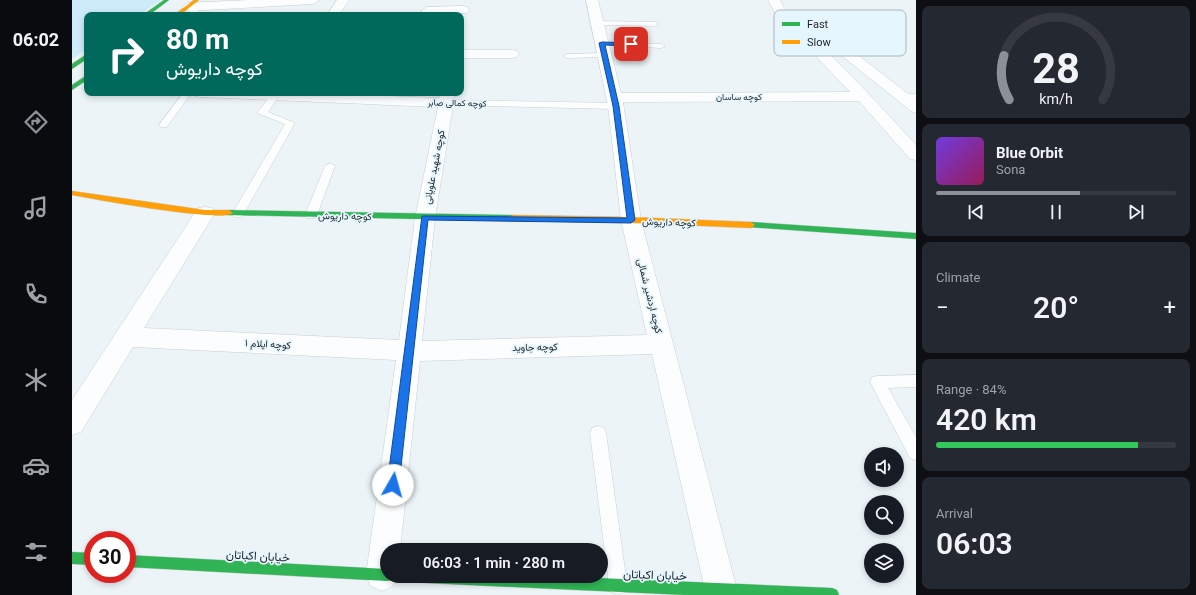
<!DOCTYPE html>
<meta charset="utf-8">
<style>
:root{--surface:#171b24;--page:#242831;--text:#f1f3f6;--muted:#9ea1a6;--line:#363941;--accent:#8c9099}
body{margin:0;font-family:Roboto,Vazirmatn,sans-serif;background:var(--page);color:var(--text);height:100vh;display:flex;flex-direction:column;font-size:15px;white-space:nowrap}
*{box-sizing:border-box;margin:0}
p{font-size:13px;color:var(--muted)}
.icon{flex:none;width:22px;height:22px;fill:none;stroke:currentColor;stroke-width:2;stroke-linecap:round;stroke-linejoin:round}
.map{position:relative;flex:1;overflow:hidden}
.panel{display:flex;flex-direction:column;gap:6px;padding:6px;background:#0d0f14;width:280px}
.panel>*{flex:none}
.banner{position:absolute;left:12px;top:12px;width:380px;height:84px;border-radius:8px;box-shadow:0 2px 6px #0003;background:#00695c;color:#fff;overflow:hidden}
.buttons{position:absolute;left:792px;top:447px;display:grid;gap:8px}
.buttons a{display:grid;place-items:center;width:40px;height:40px;border-radius:50%;background:var(--surface);box-shadow:0 2px 6px #0003;font-size:20px}
.speed{position:absolute;left:12px;top:531px;display:flex;gap:8px;font-size:20px;font-weight:700;text-align:center}
.speed>*{display:grid;place-content:center;width:52px;height:52px;border-radius:50%;background:var(--surface);box-shadow:0 2px 6px #0003;line-height:1}
.speed .limit{border:6px solid #d22;background:#fff;color:#111}
.pin{position:absolute;display:grid;place-items:center;width:34px;height:34px;color:#fff;margin:-17px;border-radius:8px;box-shadow:0 2px 6px #0006}
.me{position:absolute;width:44px;margin:-22px;rotate:7deg;stroke-linejoin:round;filter:drop-shadow(0 0 3px #0008)}
.turn{display:flex;align-items:center;gap:14px;height:84px;padding:0 16px;font-size:18px}
.turn .icon{width:52px;height:52px;stroke-width:2.5}
.turn b{display:block;font-size:28px;line-height:34px}
.big{font-size:30px;font-weight:600;line-height:1.1}
.panel .tile{flex:1;display:flex;flex-direction:column;justify-content:center;gap:6px;min-width:0;padding:0 14px;border-radius:8px;background:var(--page)}
.panel .dial{align-items:center;gap:0}
.dial svg{height:104px;overflow:visible;fill:none;stroke:var(--line);stroke-width:7;stroke-linecap:round;text-anchor:middle}
.dial text{fill:var(--text);stroke:none}
.song{display:flex;align-items:center;gap:12px}
.cover{width:48px;height:48px;border-radius:6px;background:linear-gradient(135deg,hsl(260 70% 55%),hsl(330 70% 35%))}
.played{height:4px;border-radius:2px;background:linear-gradient(90deg,var(--accent) 60%,var(--line) 60%)}
.keys{display:flex;justify-content:space-around;direction:ltr}
.heat{display:flex;justify-content:space-between;align-items:center;font-size:22px;direction:ltr}
.charge{height:6px;border-radius:3px;background:linear-gradient(90deg,#34c759 84%,var(--line) 0)}
.trip{position:absolute;left:308px;top:543px;width:228px;height:40px;border-radius:20px;background:var(--surface);box-shadow:0 2px 6px #0003;font-weight:600;line-height:40px;text-align:center}
main{display:flex;flex:1;min-height:0}
.menu{display:flex;flex-direction:column;width:72px;justify-content:space-around;align-items:center;background:#090b0e;color:var(--muted)}
.menu .icon{width:28px;height:28px}
.menu .current{color:var(--accent)}
.menu b{font-size:18px;color:var(--text)}
.map>svg:first-child{display:block}
.green{fill:#ceebfa}
.lines{fill:none;stroke-linecap:round;stroke-linejoin:round}
.lane-casing{stroke:#c9d0d3;stroke-width:1}
.street-casing{stroke:#c9d0d3;stroke-width:1}
.fast-casing{stroke:#c9d0d3;stroke-width:1}
.slow-casing{stroke:#c9d0d3;stroke-width:1}
.lane{fill:#fcfdfe;fill-rule:evenodd}
.street{fill:#fcfdfe;fill-rule:evenodd}
.fast{fill:#30b455;fill-rule:evenodd}
.slow{fill:#ff9f0a;fill-rule:evenodd}
.route{fill:#1a73e8;stroke:#114b97}
.labels{text-anchor:middle;dominant-baseline:central;stroke-width:3.5;stroke-linejoin:round;paint-order:stroke}
.far-street-label{font-size:9px;fill:#1f2427;stroke:#e6f6fe}
.street-label{font-size:10px;fill:#1f2427;stroke:#e6f6fe}
.near-street-label{font-size:12px;fill:#1f2427;stroke:#e6f6fe}
.key{fill:#e6f6fe;stroke:#aab7be;stroke-width:1}
.key-label{font-size:11px;fill:#1f2427}
</style>
<main>
<nav class="menu">
<b>06:02</b>
<svg class="icon current" aria-label="directions" viewBox="0 0 24 24"><path d="M12 3l9 9-9 9-9-9zM9 14v-3h6M13 9l2 2-2 2"/></svg>
<svg class="icon" aria-label="music" viewBox="0 0 24 24"><path d="M9 18V5l10-2v13"/><circle cx="6" cy="18" r="3"/><circle cx="16" cy="16" r="3"/></svg>
<svg class="icon" aria-label="phone" viewBox="0 0 24 24"><path d="M5 4h4l2 5-3 2q2 4 5 5l2-3 5 2v4C11 20 4 13 5 4z"/></svg>
<svg class="icon" aria-label="climate" viewBox="0 0 24 24"><path d="M12 3v18M4 7l16 10M4 17L20 7"/></svg>
<svg class="icon" aria-label="car" viewBox="0 0 24 24"><path d="M5 17H2v-5l4-1 3-4h7l3 4 3 1v5h-3M9 17h6M6 11h13"/><circle cx="7" cy="17" r="2"/><circle cx="17" cy="17" r="2"/></svg>
<svg class="icon" aria-label="filters" viewBox="0 0 24 24"><path d="M4 7h16M4 17h16"/><circle cx="9" cy="7" r="2"/><circle cx="15" cy="17" r="2"/></svg>
</nav>
<div class="map">
<svg width="844" height="595" viewBox="0 0 844 595">
<rect width="100%" height="100%" fill="#ecf4f8"/>
<polygon class="green" points="0,0 89,0 67,15 15,15 15,49 0,59"/>
<g class="lines">
<g class="lane-casing">
<g id="lane">
<polygon points="113,5 119,5 131,15 122,15 113,9"/>
<polygon points="523,21 583,22 587,24 583,26 526,25 522,23"/>
<polygon points="527,41 589,44 593,46 589,48 530,45 526,43"/>
<polygon points="533,53 536,53 536,57 495,58 491,56 495,54"/>
<polygon points="111,93 119,93 95,127 89,127 87,125"/>
<polygon points="828,93 844,94 844,100 825,98 824,96"/>
<polygon points="202,94 206,97 196,112 223,123 170,217 162,217 160,214 213,124 185,113 199,95"/>
<polygon points="375,100 544,103 549,106 544,109 372,105 372,101"/>
<polygon points="258,163 263,166 245,215 243,218 235,218 233,215 253,166"/>
<polygon points="844,375 844,387 816,388 844,437 844,460 838,458 798,382 800,377 805,376"/>
<polygon points="526,426 532,428 534,433 555,585 553,592 546,594 539,592 537,585 518,433 520,428"/>
</g>
</g>
<g class="street-casing">
<g id="street">
<polygon points="177,0 247,0 241,4 116,11 110,7 116,3"/>
<polygon points="265,0 277,0 267,15 255,15"/>
<polygon points="514,0 526,0 549,93 778,92 703,13 696,0 708,0 712,8 796,93 844,145 844,160 838,159 787,101 551,102 569,220 665,590 663,595 635,595 633,590 580,354 348,361 328,550 315,550 315,576 325,576 321,586 310,591 299,586 294,575 324,360 61,347 9,432 0,435 0,400 126,208 133,207 140,208 143,213 72,328 327,340 343,218 366,107 128,97 123,96 121,93 240,93 367,98 369,93 383,93 363,218 350,341 575,335 549,220 536,106"/>
<polygon points="391,6 395,7 397,10 395,13 355,15 349,11 355,7"/>
<polygon points="734,17 738,18 844,100 844,113 839,111 730,24 728,21"/>
<polygon points="389,50 440,50 445,51 447,54 445,57 440,58 389,58"/>
</g>
</g>
<g class="fast-casing">
<g id="fast">
<polygon points="92,0 97,0 77,15 71,15"/>
<polygon points="15,54 15,59 0,69 0,64"/>
<polygon points="15,75 15,80 0,90 0,85"/>
<polygon points="157,210 441,215 445,218 441,221 154,215 153,213"/>
<polygon points="679,222 844,233 844,239 676,227 675,225 676,223"/>
<polygon points="0,552 21,553 21,565 0,564"/>
<polygon points="55,555 315,569 315,576 321,576 320,580 315,581 55,567"/>
<polygon points="327,576 479,576 760,588 765,590 767,595 613,595 333,582 328,581"/>
</g>
</g>
<g class="slow-casing">
<g id="slow">
<polygon points="122,0 127,0 108,15 102,15"/>
<path d="M0 191 133 210H157L161 213C152 223 21 199 0 195Z"/>
<polygon points="441,215 559,217 679,222 683,225 679,228 559,223 438,220 437,218 438,216"/>
</g>
</g>
<use href="#lane" class="lane"/>
<use href="#street" class="street"/>
<use href="#fast" class="fast"/>
<use href="#slow" class="slow"/>
</g>
<polygon class="route" points="530,42 559,43 562,44 559,46 533,45 547,106 563,220 559,223 356,220 327,485 325,489 321,491 317,489 315,485 350,216 555,218 541,106 527,43"/>
<g class="labels">
<g class="far-street-label">
<text x="667" y="97">کوچه ساسان</text>
<text transform="translate(385 103) rotate(1)">کوچه کمالی صابر</text>
</g>
<g class="street-label">
<text transform="translate(362 167) rotate(-79)">کوچه شهید علویانی</text>
<text transform="translate(273 216) rotate(1)">کوچه داریوش</text>
<text transform="translate(597 222) rotate(2)">کوچه داریوش</text>
<text transform="translate(578 296) rotate(76)">کوچه اردشیر شمالی</text>
<text transform="translate(196 344) rotate(3)">کوچه ایلام ۱</text>
<text transform="translate(463 347) rotate(-1)">کوچه جاوید</text>
</g>
<g class="near-street-label">
<text transform="translate(186 556) rotate(3)">خیابان اکباتان</text>
<text transform="translate(583 575) rotate(2)">خیابان اکباتان</text>
</g>
</g>
<rect x="702" y="10" width="132" height="46" rx="6" class="key"/>
<rect x="710" y="22" width="18" height="4" fill="#30b455"/>
<rect x="710" y="40" width="18" height="4" fill="#ff9f0a"/>
<g class="key-label">
<text x="735" y="28">Fast</text>
<text x="735" y="46">Slow</text>
</g>
</svg>
<div class="buttons">
<a><svg class="icon" aria-label="sound" viewBox="0 0 24 24"><path d="M4 9h4l5-4v14l-5-4H4zM17 9q2 3 0 6"/></svg></a>
<a><svg class="icon" aria-label="search" viewBox="0 0 24 24"><circle cx="10" cy="10" r="6"/><path d="M15 15l6 6"/></svg></a>
<a><svg class="icon" aria-label="layers" viewBox="0 0 24 24"><path d="M12 4l9 5-9 5-9-5zM3 14l9 5 9-5"/></svg></a>
</div>
<div class="speed"><div class="limit">30</div></div>
<div class="pin" style="left:559px;top:44px;background:#d93025"><svg class="icon" aria-label="arrive" viewBox="0 0 24 24"><path d="M6 21V4h12l-3 4 3 4H6"/></svg></div>
<svg class="me" style="left:321px;top:485px" viewBox="-20 -20 40 40"><circle r="19" fill="#fff"/><path d="M0-13L10 11 0 6-10 11z" fill="#1a73e8"/></svg>
<div class="trip">06:03 · 1 min · 280 m</div>
<div class="banner">
<div class="turn"><svg class="icon" aria-label="right" viewBox="0 0 24 24"><path d="M7 20v-9h11M14 6l5 5-5 5"/></svg><div><b>80 m</b>کوچه داریوش</div></div>
</div>
</div>
<section class="panel">
<div class="tile dial"><svg viewBox="0 0 100 80">
<path d="M14 69A42 42 0 1 1 86 69"/>
<path d="M14 69A42 42 0 0 1 10 35" stroke="#8c9099"/>
<text x="50" y="56" font-size="32" font-weight="700">28</text>
<text x="50" y="72" font-size="11">km/h</text>
</svg></div>
<div class="tile">
<div class="song"><i class="cover"></i><div><b>Blue Orbit</b><p>Sona</p></div></div>
<div class="played"></div>
<div class="keys"><svg class="icon" aria-label="previous" viewBox="0 0 24 24"><path d="M18 5L8 12l10 7zM5 5v14"/></svg><svg class="icon" aria-label="pause" viewBox="0 0 24 24"><path d="M8 5v14M16 5v14"/></svg><svg class="icon" aria-label="next" viewBox="0 0 24 24"><path d="M6 5l10 7-10 7zM19 5v14"/></svg></div>
</div>
<div class="tile"><p>Climate</p>
<div class="heat"><a>−</a><b class="big">20°</b><a>+</a></div>
</div>
<div class="tile"><p>Range · 84%</p><b class="big">420 km</b><div class="charge"></div></div>
<div class="tile"><p>Arrival</p><b class="big">06:03</b></div>
</section>
</main>
